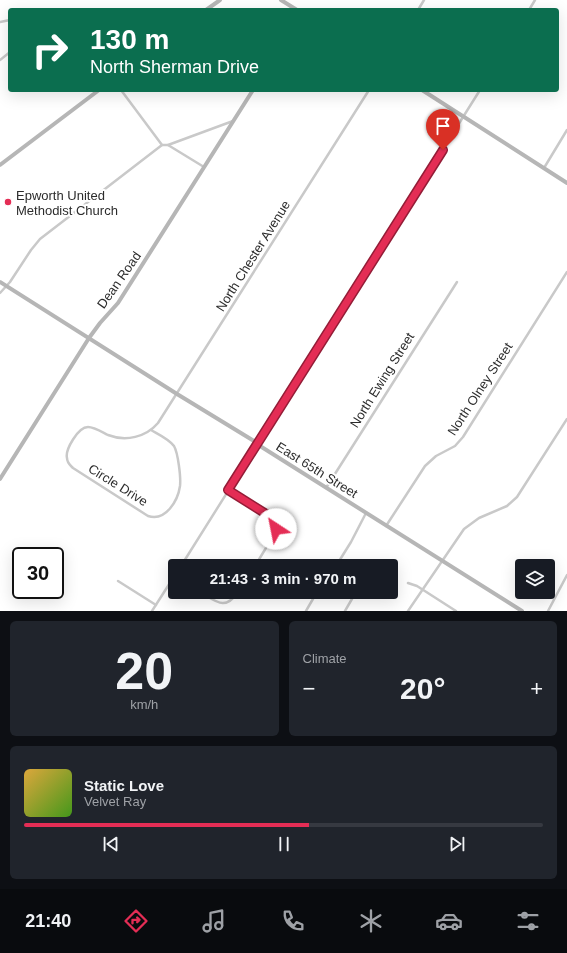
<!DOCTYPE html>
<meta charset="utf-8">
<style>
:root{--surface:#171b24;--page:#20242c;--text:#f1f3f6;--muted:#9ea1a6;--line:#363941;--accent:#e42d55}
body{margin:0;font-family:Arial,sans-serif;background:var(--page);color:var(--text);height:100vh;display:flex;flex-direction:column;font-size:15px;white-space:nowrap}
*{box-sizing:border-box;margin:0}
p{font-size:13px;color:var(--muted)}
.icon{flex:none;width:22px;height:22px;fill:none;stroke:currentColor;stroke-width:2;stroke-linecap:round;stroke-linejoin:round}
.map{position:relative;height:611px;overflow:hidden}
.panel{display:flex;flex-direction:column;gap:10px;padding:10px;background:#0d0f14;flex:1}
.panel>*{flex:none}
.hud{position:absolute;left:8px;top:8px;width:551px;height:84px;border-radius:4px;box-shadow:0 4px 16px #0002;background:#0b6e4f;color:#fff;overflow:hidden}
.buttons{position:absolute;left:515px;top:559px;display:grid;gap:8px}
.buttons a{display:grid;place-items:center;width:40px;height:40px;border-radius:4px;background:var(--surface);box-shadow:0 4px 16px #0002;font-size:20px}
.speed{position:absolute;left:12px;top:547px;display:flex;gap:8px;font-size:20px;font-weight:700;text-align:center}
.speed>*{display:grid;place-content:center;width:52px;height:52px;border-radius:50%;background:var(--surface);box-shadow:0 4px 16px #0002;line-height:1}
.speed .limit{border:2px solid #111;border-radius:6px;background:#fff;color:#111}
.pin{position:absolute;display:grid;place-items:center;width:34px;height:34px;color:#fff;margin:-41px -17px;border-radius:50% 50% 50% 0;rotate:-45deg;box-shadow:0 0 4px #0007}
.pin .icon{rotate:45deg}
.me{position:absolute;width:44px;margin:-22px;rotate:326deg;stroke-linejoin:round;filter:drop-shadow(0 0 3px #0008)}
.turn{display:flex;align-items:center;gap:14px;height:84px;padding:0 16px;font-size:18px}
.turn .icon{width:52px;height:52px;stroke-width:2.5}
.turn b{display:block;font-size:28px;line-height:34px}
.big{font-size:30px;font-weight:600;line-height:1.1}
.panel .card{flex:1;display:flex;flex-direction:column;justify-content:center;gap:6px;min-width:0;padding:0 14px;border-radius:6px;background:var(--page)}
.panel .dial{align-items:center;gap:0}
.dial b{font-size:52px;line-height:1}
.song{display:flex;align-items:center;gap:12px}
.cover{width:48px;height:48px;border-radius:6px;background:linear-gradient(135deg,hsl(40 70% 55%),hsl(100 70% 35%))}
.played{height:4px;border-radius:2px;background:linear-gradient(90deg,var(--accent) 55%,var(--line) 55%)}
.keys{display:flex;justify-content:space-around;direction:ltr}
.heat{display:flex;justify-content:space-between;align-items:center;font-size:22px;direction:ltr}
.panel .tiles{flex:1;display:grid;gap:10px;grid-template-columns:1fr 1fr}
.card:last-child{grid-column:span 2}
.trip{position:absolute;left:168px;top:559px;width:230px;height:40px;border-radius:4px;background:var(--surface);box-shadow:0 4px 16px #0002;font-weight:600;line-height:40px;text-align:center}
.tabs{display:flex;height:64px;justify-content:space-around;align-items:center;background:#090b0e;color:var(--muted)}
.tabs .icon{width:28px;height:28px}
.tabs .current{color:var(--accent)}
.tabs b{font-size:18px;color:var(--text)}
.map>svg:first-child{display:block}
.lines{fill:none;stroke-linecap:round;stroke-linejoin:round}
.street{stroke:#c9c9c9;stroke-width:2.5}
.secondary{stroke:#b6b6b6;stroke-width:4}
.route-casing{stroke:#941d37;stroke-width:10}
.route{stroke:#e42d55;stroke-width:7}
.poi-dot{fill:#e42d55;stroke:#fff;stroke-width:1.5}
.labels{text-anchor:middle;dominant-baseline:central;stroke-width:4;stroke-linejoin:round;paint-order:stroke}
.poi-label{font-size:13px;fill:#2c2c2c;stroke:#fff;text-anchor:start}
.street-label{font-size:13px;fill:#2c2c2c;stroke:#fff}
</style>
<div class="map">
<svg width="567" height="611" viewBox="0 0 567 611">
<rect width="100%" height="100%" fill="#fff"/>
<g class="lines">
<g class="street">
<polyline points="418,10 424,0"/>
<polyline points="529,10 535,0"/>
<polyline points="0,22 10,20"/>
<polyline points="0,60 10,52"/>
<polyline points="121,90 162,145"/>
<polyline points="168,145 204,167"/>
<polyline points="544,168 567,130"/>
<polyline points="0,293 10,282 31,250 40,239 162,145 168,145 233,121"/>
<path d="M151 430C158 434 169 439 174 446 178 453 181 477 180 486 178 500 166 522 148 516L73 468C70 465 67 463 67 458 65 450 78 427 88 427 94 427 102 432 108 435 126 442 146 437 158 423L369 90"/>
<polyline points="326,488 457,282"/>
<polyline points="229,490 271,517 276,524 275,533 255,566"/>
<polyline points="386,526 425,466 436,456 455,446 463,437 567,272"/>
<polyline points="181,566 480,90"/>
<polyline points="336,566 351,542 366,513"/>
<polyline points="118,581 156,605"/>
<polyline points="408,583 417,586 456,611"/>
<path d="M200 592C217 602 225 611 238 592"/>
<polyline points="152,611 175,575"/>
<polyline points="306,611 317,592"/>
<polyline points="345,611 356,592"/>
<polyline points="408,611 464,529 479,518 507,506 517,497 567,419"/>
<polyline points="548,611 567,575"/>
</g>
<g class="secondary">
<polyline points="281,0 297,10"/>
<polyline points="206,10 220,0"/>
<polyline points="422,90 567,183"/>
<polyline points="0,165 99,90"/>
<polyline points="0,282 177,394 254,441 260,446 522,611"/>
<polyline points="0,479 89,338 100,323 118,303 253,90"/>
</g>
</g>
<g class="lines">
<g class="route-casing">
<polyline id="route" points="276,529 276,524 271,517 228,490 443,150"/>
</g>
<use href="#route" class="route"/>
</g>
<circle class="poi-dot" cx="8" cy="202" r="4"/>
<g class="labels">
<g class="poi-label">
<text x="16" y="195">Epworth United<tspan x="16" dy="15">Methodist Church</tspan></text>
</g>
<g class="street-label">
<text transform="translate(253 256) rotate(-58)">North Chester Avenue</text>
<text transform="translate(119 280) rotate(-55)">Dean Road</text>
<text transform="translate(382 380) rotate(-58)">North Ewing Street</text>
<text transform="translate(480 389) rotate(-57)">North Olney Street</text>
<text transform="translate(317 470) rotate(32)">East 65th Street</text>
<text transform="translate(118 485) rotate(32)">Circle Drive</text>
</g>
</g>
</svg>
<div class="buttons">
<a><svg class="icon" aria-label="layers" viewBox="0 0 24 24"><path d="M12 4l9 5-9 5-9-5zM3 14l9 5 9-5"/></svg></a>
</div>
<div class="speed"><div class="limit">30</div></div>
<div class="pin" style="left:443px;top:150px;background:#d93025"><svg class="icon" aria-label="arrive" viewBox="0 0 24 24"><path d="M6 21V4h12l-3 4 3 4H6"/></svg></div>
<svg class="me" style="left:276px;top:529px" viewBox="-20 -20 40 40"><circle r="19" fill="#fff"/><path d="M0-13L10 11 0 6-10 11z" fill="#e42d55"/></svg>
<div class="trip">21:43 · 3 min · 970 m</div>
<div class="hud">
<div class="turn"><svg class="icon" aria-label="right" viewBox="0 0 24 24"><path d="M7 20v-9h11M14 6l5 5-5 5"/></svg><div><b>130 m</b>North Sherman Drive</div></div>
</div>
</div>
<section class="panel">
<div class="tiles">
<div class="card dial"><b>20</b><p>km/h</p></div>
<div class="card"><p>Climate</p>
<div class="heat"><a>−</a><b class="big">20°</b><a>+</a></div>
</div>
<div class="card">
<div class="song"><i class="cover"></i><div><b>Static Love</b><p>Velvet Ray</p></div></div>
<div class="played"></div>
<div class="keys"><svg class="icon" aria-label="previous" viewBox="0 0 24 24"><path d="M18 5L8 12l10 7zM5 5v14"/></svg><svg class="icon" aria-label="pause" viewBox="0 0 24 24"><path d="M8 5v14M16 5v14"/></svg><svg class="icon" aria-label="next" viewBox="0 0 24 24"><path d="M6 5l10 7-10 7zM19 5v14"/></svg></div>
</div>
</div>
</section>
<nav class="tabs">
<b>21:40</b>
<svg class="icon current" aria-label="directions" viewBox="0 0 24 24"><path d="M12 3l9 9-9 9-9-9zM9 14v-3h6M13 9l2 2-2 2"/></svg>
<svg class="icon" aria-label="music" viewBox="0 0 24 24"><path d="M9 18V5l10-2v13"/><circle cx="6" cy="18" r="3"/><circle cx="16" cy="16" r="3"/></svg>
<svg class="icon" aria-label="phone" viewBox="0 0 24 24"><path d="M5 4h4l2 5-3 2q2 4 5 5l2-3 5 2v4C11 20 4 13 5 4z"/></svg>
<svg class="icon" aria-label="climate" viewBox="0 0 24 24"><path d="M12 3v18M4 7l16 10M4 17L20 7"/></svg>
<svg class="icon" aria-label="car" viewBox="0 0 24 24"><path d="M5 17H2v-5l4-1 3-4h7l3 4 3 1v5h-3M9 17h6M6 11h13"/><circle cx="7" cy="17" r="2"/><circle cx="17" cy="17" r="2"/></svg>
<svg class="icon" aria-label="filters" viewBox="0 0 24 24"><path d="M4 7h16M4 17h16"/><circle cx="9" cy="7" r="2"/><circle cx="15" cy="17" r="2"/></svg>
</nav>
